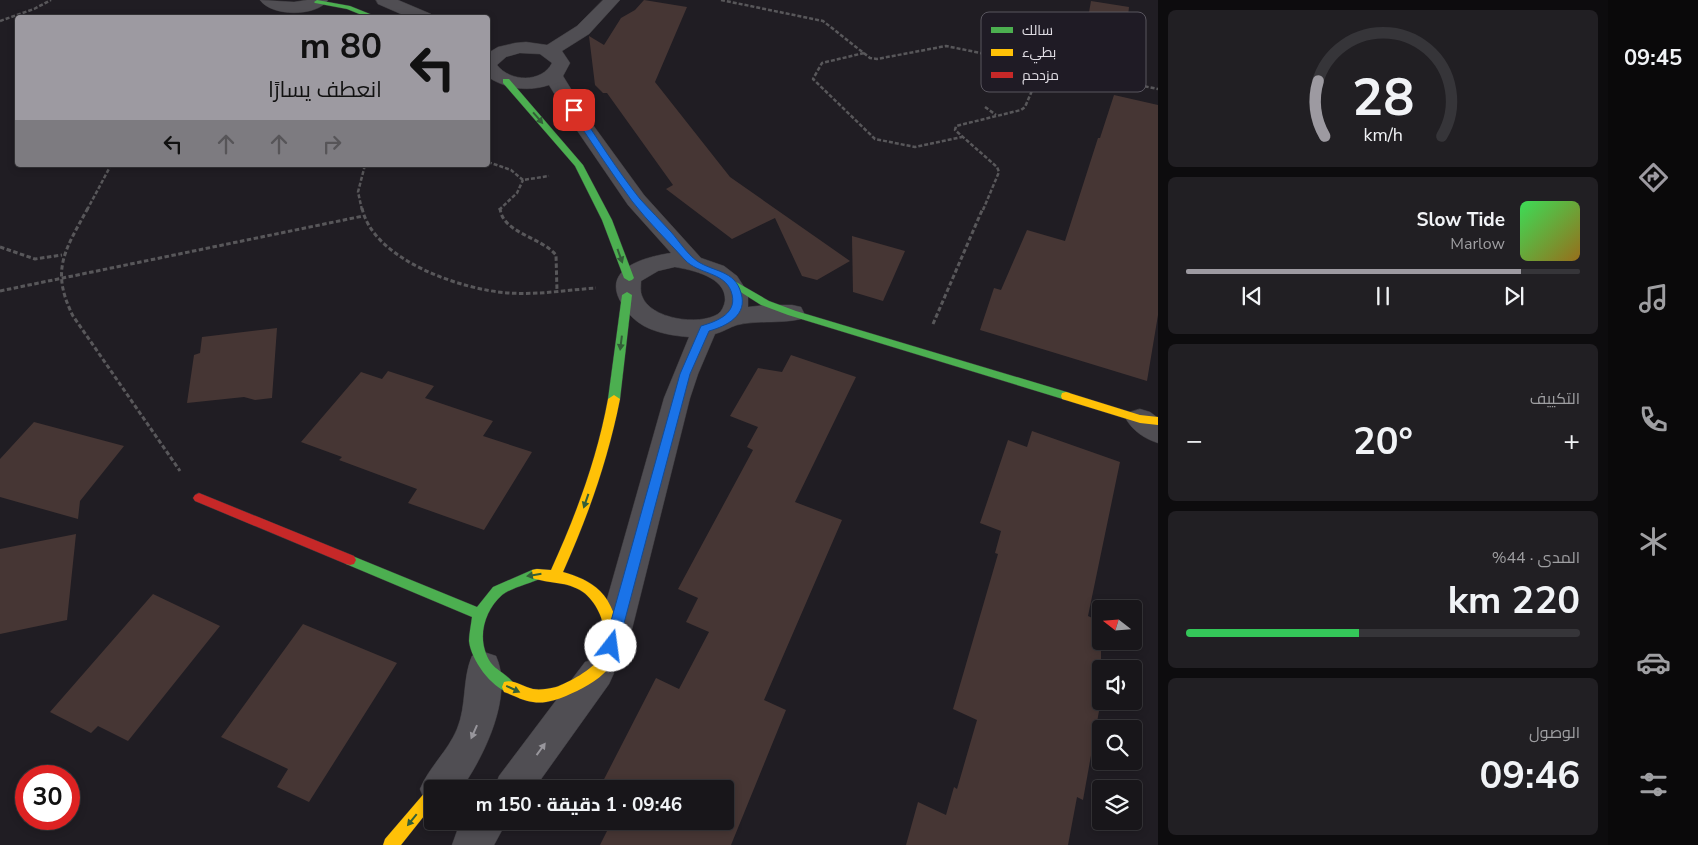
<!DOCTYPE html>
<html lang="ar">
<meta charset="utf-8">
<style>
:root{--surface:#18161a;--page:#211f23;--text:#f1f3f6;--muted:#9f9fa2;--line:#363539;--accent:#9d9aa1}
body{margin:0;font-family:"Nunito Sans",Cairo,sans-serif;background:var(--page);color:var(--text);direction:rtl;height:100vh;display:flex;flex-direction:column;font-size:19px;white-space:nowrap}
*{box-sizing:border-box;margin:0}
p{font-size:16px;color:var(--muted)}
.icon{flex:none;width:28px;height:28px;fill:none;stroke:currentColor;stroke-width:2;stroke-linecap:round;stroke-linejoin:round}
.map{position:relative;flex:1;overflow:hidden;direction:ltr}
.drawer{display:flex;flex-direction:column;gap:10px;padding:10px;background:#0d0c0e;width:450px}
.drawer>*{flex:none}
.hud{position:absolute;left:15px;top:15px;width:475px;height:152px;border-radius:5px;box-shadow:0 2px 8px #0003,0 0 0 1px var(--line);direction:rtl;background:#9d9aa1;color:#111;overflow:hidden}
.needle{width:32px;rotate:287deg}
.tools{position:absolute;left:1092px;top:600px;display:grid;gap:10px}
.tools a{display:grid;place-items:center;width:50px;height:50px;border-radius:5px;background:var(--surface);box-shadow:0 2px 8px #0003,0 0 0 1px var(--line);font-size:25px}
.speed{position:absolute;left:15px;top:765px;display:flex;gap:10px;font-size:25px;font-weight:700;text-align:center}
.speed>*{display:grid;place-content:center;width:65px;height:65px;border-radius:50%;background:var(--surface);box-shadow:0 2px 8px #0003,0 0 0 1px var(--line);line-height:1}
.speed .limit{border:8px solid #d22;background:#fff;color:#111}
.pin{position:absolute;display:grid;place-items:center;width:42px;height:42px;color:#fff;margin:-21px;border-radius:10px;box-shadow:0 2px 8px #0006}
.me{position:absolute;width:55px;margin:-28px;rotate:15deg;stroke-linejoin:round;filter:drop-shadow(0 0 4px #0008)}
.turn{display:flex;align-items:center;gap:18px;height:105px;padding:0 25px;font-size:22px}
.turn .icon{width:65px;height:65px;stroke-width:2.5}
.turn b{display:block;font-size:35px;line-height:42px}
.lanes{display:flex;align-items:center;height:48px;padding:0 25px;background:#0003;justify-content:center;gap:25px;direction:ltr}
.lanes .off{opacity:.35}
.big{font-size:38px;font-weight:700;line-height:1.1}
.drawer .widget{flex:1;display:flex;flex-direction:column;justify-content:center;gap:8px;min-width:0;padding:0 18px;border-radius:8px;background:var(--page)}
.drawer .dial{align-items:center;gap:0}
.dial svg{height:130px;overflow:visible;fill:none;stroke:var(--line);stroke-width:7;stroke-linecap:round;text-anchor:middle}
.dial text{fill:var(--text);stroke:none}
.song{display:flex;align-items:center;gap:15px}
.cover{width:60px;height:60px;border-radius:8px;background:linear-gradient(135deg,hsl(130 70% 55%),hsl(40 70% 35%))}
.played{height:5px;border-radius:2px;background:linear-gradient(90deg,var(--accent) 85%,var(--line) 85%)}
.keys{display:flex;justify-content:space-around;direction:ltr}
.heat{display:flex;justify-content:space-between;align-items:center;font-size:28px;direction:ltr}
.charge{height:8px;border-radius:4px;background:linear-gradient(90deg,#34c759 44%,var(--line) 0)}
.trip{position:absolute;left:424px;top:780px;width:310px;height:50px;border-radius:5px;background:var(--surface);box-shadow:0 2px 8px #0003,0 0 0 1px var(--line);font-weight:700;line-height:50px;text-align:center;direction:rtl}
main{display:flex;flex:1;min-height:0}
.tab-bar{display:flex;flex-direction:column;width:90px;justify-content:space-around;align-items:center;background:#0a090a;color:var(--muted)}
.tab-bar .icon{width:35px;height:35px}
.tab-bar .selected{color:var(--accent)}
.tab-bar b{font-size:22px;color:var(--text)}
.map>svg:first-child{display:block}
.building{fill:#463634}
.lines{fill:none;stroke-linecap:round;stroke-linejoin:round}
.street-casing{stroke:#39373b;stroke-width:1}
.fast-casing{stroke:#39373b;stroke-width:1}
.slow-casing{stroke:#39373b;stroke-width:1}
.jam-casing{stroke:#39373b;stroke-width:1}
.path-far1{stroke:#58575a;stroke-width:2.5;stroke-dasharray:4 2;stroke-linecap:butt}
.path{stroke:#58575a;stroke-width:3;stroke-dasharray:4.5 2.5;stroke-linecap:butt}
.street{fill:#504e53;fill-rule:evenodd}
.fast{fill:#4caf50;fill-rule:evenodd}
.slow{fill:#ffc107;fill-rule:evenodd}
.jam{fill:#c62828;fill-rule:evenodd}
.oneway{fill:#335e38}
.oneway2{fill:#98969c}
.route{fill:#1a73e8;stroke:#114b97}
.key{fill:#1f1b25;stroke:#59565f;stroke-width:1}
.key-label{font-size:14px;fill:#e1dee5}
</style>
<main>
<nav class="tab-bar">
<b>09:45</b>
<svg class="icon selected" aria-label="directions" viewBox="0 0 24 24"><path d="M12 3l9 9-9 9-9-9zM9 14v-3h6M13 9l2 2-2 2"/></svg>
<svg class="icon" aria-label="music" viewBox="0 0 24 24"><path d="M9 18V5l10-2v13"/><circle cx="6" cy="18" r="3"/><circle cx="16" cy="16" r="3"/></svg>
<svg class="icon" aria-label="phone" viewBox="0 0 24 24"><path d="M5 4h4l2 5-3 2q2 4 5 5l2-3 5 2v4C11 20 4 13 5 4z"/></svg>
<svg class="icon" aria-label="climate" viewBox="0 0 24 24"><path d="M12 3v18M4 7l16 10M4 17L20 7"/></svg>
<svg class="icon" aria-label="car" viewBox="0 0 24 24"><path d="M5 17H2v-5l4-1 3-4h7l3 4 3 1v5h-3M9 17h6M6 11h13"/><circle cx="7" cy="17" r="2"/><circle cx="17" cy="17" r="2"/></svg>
<svg class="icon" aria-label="filters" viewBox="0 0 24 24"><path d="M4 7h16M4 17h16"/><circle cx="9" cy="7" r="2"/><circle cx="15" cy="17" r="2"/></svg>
</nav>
<section class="drawer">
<div class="widget dial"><svg viewBox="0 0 100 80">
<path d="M14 69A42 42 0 1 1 86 69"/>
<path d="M14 69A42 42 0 0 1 10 35" stroke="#9d9aa1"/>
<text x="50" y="56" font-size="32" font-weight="700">28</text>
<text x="50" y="72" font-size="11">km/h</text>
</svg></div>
<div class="widget">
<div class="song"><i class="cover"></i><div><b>Slow Tide</b><p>Marlow</p></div></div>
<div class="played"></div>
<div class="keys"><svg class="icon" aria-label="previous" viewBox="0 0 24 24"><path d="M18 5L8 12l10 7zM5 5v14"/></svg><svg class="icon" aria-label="pause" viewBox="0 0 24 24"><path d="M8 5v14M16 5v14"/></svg><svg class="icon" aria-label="next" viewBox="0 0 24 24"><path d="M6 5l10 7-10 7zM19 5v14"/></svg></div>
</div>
<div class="widget"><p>التكييف</p>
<div class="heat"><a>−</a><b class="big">20°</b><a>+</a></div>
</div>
<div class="widget"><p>المدى · 44%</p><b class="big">220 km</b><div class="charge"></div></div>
<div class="widget"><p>الوصول</p><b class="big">09:46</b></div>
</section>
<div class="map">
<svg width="1158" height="845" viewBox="0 0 1158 845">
<rect width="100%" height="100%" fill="#201d23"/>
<g class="building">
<polygon points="644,0 687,7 655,82 730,177 850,261 817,280 802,276 775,218 732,239 666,189 673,185 607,93 603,93 595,85 589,36 604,45 621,18 635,10"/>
<polygon points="1091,1 1129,7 1125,42 1085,35"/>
<polygon points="1114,95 1158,105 1158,315 1147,381 980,330 994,288 1001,290 1027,230 1065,241 1098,138 1100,138"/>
<polygon points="852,236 905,251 883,301 853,292"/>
<polygon points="277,328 272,398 255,400 244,397 187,403 194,355 200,353 202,337"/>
<polygon points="791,355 856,377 795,502 842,520 764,700 786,710 731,845 600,845 612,821 725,821 725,789 599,789 656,678 679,689 709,632 686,622 698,598 678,589 753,450 747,447 758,427 730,416 758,368 782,372"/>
<polygon points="388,371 434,386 425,398 493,421 483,436 532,452 484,530 408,503 417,489 339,460 342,457 301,442 361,372 382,379"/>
<polygon points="34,422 124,446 80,501 78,519 0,497 0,459"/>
<polygon points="1032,431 1120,462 1088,616 1101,622 1101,700 1083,800 1077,797 1068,845 906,845 918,802 946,815 954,787 957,789 977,720 953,709 998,554 995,553 1001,531 980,523 1008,440 1027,447"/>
<polygon points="76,534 67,620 0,634 0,549"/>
<polygon points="153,594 220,626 128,741 98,726 91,733 50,712"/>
<polygon points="303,624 397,663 309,802 277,787 288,769 221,737"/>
</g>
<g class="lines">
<g class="street-casing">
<g id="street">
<path d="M260 0 294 2 307 0H328C317 17 271 17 260 0Z"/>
<polygon points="376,0 398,0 431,14 433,18 410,18 378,4"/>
<path d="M603 0H620L589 34 562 51 570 63 563 76 593 125 644 195 701 258 724 266 737 276 748 293V307L766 305H792L801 307 804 313 801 319C780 324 758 320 737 325 730 327 723 332 715 334L698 374 690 398 628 645 623 655 611 660 599 655 594 645 664 398 689 337C674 336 657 333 644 326 634 320 628 314 622 304 600 269 644 257 671 253L628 205 574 126 549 85C528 92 506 89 488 77V53L498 47 515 43 526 42 547 45 577 26ZM520 53 540 54 552 63C542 83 510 82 497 65L506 57ZM675 267C692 270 727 277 725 301 724 306 722 311 718 314 699 326 650 319 642 296 640 292 641 285 641 281L658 271Z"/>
<path d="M1140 409 1150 412 1158 418V443C1145 439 1133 431 1126 419L1130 412Z"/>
<path d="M484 652 496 656C514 695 484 757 461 789H432V805L425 802 420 789C429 767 448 751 457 729 467 705 462 679 472 656Z"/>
<polygon points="597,658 609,662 614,673 609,684 534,789 494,789 499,776 585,662"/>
<polygon points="465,821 507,821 494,845 452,845 457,831"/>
</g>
</g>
<g class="fast-casing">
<g id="fast">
<polygon points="317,0 350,6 380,18 369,18 347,9 315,3 314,2"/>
<polygon points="503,79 509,79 583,165 612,220 634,278 632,280 629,281 624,278 602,220 575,166 503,83"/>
<polygon points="731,279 769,301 796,311 1070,393 1071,396 1066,400 788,315 761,305 728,284 726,282 728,280"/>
<polygon points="627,292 632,295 620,399 614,403 608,399 622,295"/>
<path d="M350 555 477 607 493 587 532 570 537 569 542 570 543 574 542 578C531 583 511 588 502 595 483 612 476 641 491 663 498 672 511 676 516 687L514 692 509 693C491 687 471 660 469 641 469 634 471 625 472 617L346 564 344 560 346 556Z"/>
</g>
</g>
<g class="slow-casing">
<g id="slow">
<polygon points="1066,392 1140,415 1158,417 1158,425 1140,423 1062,399 1061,396 1062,393"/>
<path d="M614 395 620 399C608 460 588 516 563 572 577 576 590 581 600 591 619 610 625 648 608 669 598 681 580 690 566 696 556 700 544 704 533 702 523 701 513 695 504 692L502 687 504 682C514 679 523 687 533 689 540 690 548 689 556 687 568 683 593 669 600 658 612 638 601 605 583 592 567 581 550 584 532 578L531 574 532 570 537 569 551 570C576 515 597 459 608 399Z"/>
<polygon points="432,787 435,789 432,789 432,806 401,845 383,845 385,839 427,790"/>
</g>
</g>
<g class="jam-casing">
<polygon id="jam" points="199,493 354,556 356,560 354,564 350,565 346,564 195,501 193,498 195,495"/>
</g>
<g class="path-far1">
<polyline points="721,0 823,21 870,58 877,59 946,46 1158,89"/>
<polyline points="0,21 34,9 51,0"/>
<polyline points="864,53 822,63 813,79 875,139 915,147 962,137"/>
<polyline points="1004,69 1030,64"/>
<polyline points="985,107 996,115"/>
<polyline points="488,162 511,170 523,180 549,176"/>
<polyline points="87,210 111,165"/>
<polyline points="362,210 358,192 365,165"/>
<polyline points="499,210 517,193 523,180"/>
<polyline points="983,210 999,172 997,167 955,130 956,126 1021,110 1025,107 1043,65"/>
</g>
<g class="path">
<path d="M88 208C65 250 50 270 73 316L180 471"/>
<path d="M362 208C373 260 462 290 509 293 538 295 567 290 596 288"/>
<path d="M500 208C502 233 541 237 556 255L557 291"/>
<polyline points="0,247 35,259 62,255"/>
<polyline points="0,291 363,216"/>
<polyline points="933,324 983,208"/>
</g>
<use href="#street" class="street"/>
<use href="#fast" class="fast"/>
<use href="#slow" class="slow"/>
<use href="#jam" class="jam"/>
</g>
<defs><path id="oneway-solid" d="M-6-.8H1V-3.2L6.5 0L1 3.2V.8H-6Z" transform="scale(1.25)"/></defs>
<g class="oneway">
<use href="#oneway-solid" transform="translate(538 118) rotate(49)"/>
<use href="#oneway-solid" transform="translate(620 256) rotate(70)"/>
<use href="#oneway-solid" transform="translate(621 343) rotate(97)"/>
<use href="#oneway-solid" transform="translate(586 501) rotate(109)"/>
<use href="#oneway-solid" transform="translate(534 575) rotate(171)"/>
<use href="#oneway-solid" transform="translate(513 689) rotate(25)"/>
<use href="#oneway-solid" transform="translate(412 820) rotate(129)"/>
</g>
<g class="oneway2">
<use href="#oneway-solid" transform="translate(474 732) rotate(114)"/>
<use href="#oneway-solid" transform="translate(541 749) rotate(-54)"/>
</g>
<path class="route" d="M571 108H577C597 138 617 170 640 199 650 210 661 221 671 232 679 241 687 254 697 261 713 272 735 270 741 293 748 315 727 326 709 331L690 374 618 646 616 651 611 652 606 651 604 646 680 374 701 326C718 321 739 313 731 291 724 272 698 274 685 260 668 241 648 222 632 201 610 171 590 140 570 110Z"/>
<rect x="981" y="12" width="165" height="80" rx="8" class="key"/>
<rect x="991" y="27" width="22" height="6" fill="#4caf50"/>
<rect x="991" y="49" width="22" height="7" fill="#ffc107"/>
<rect x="991" y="72" width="22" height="6" fill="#c62828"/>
<g class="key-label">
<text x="1022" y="35">سالك</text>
<text x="1022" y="57">بطيء</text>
<text x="1022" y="80">مزدحم</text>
</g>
</svg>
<div class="tools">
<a><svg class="needle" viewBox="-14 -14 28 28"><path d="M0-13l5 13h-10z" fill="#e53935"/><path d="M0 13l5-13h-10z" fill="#9f9fa2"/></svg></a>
<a><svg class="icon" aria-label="sound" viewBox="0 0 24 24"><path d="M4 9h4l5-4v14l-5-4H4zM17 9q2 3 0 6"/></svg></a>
<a><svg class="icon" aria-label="search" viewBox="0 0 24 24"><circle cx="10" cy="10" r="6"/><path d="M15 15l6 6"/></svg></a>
<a><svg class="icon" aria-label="layers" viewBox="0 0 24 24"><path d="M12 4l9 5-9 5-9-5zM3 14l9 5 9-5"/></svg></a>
</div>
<div class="speed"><div class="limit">30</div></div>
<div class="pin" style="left:574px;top:110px;background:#d93025"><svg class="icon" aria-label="arrive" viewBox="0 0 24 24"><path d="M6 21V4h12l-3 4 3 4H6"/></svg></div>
<svg class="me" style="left:611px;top:646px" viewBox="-20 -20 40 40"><circle r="19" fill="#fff"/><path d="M0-13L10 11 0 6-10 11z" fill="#1a73e8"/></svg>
<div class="trip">09:46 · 1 دقيقة · 150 m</div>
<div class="hud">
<div class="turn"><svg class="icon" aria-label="left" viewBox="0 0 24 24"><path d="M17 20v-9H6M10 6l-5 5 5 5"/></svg><div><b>80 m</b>انعطف يسارًا</div></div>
<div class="lanes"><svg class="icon" aria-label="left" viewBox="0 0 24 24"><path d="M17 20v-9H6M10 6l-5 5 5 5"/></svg><svg class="icon off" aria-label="ahead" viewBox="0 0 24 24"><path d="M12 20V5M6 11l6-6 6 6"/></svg><svg class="icon off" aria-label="ahead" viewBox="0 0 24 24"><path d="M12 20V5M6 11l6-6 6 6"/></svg><svg class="icon off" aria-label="right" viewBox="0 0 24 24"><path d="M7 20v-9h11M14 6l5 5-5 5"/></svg></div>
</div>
</div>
</main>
